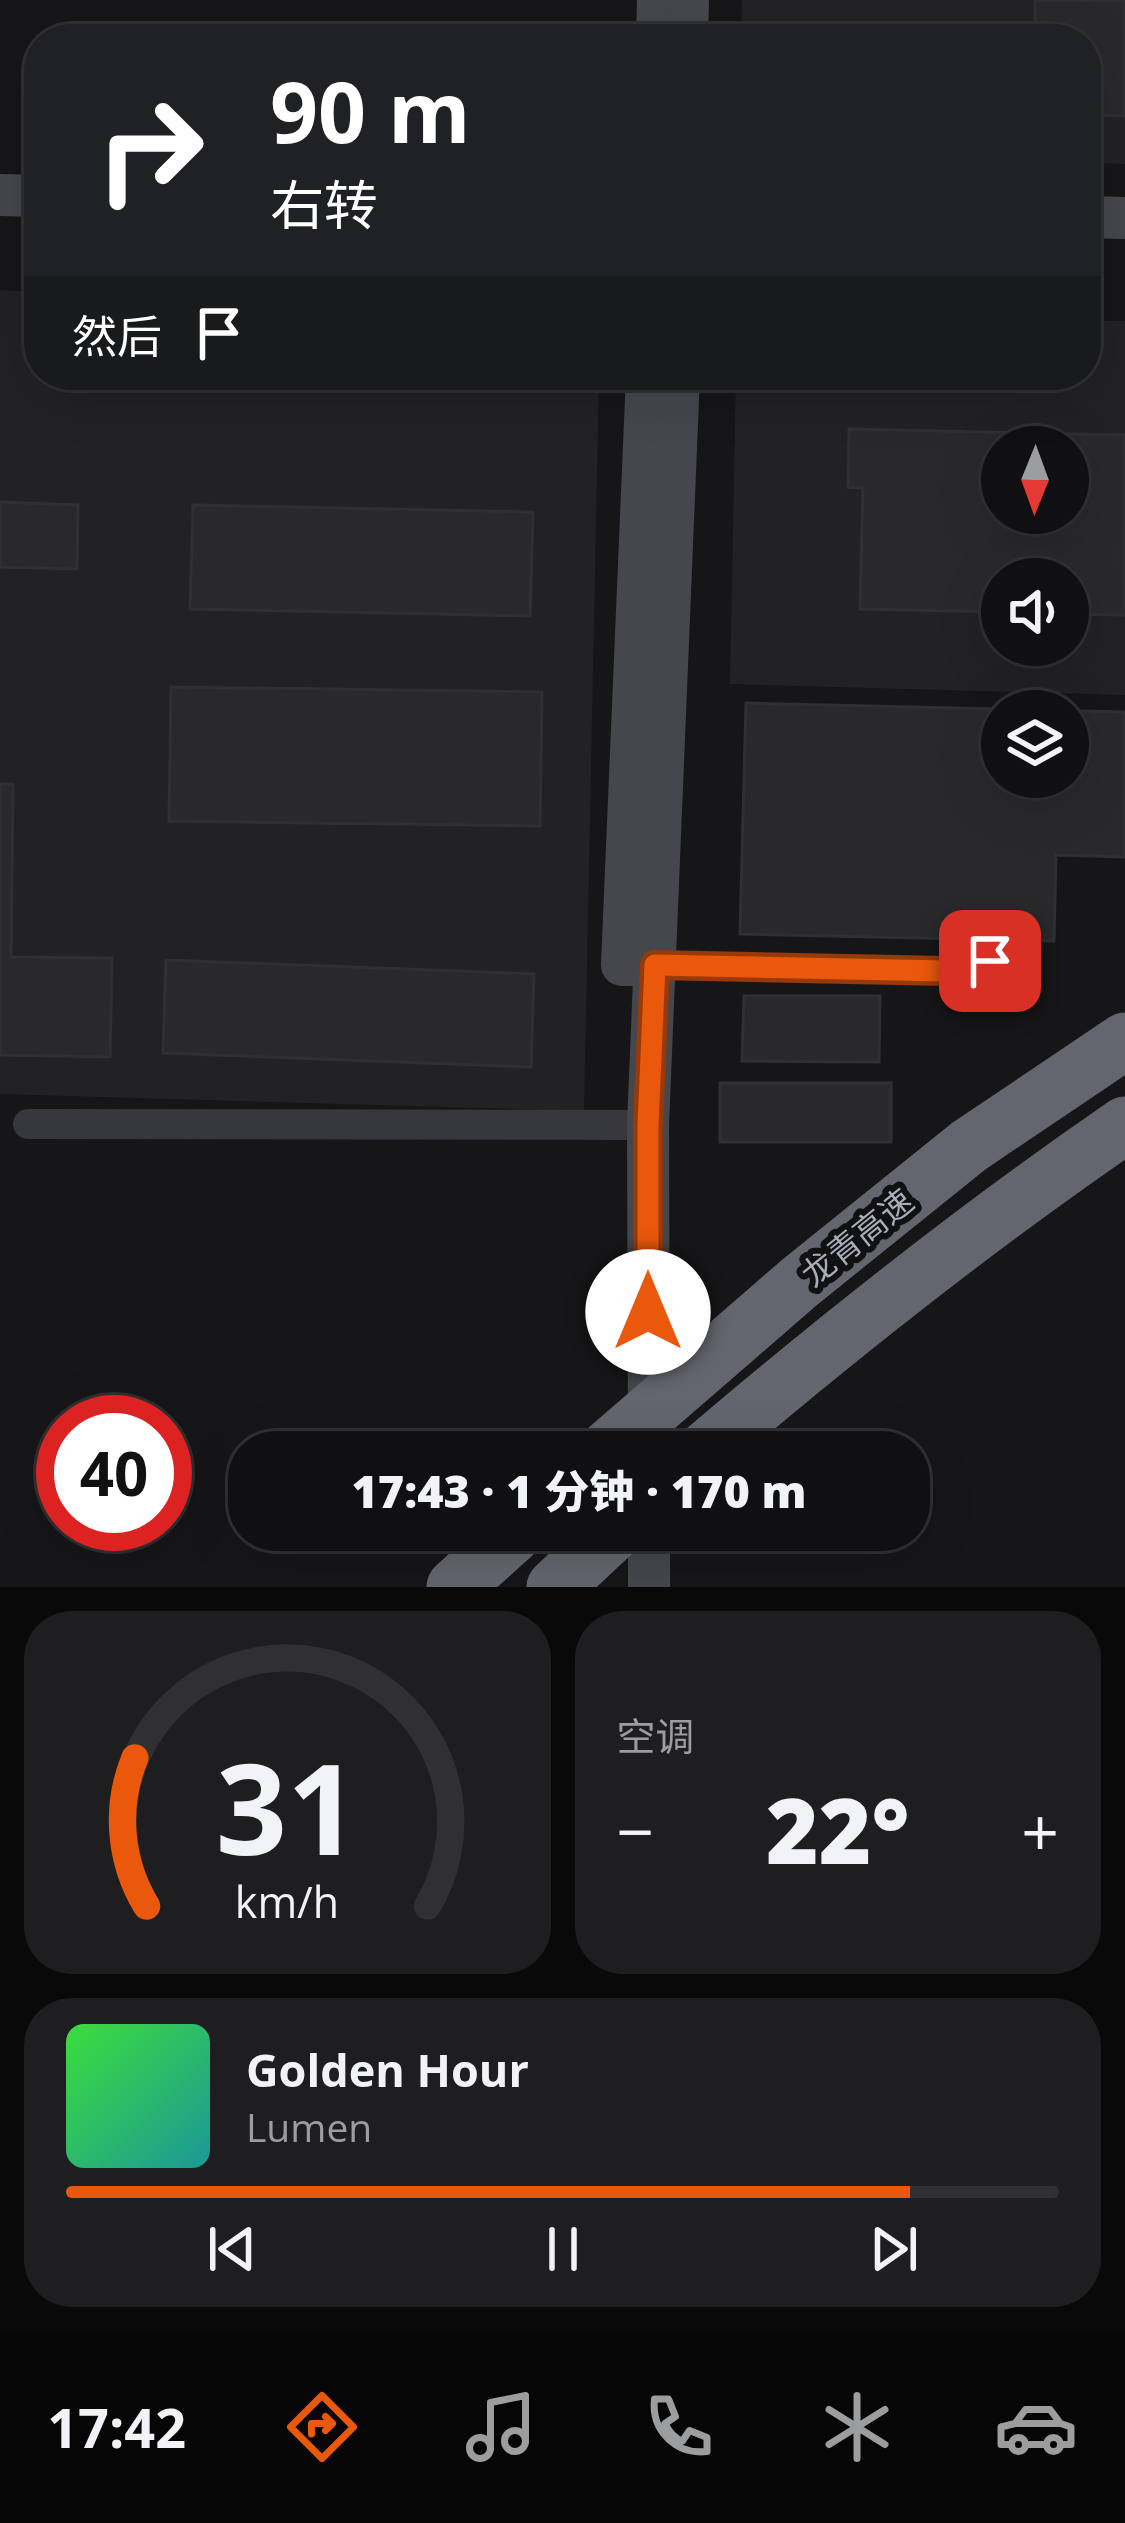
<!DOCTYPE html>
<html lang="zh">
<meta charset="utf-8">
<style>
:root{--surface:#101012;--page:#1e1e20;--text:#f1f3f6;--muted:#9c9d9f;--line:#303032;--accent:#ea580c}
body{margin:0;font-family:"Open Sans","Noto Sans SC",sans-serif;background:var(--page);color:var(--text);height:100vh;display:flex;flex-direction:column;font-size:45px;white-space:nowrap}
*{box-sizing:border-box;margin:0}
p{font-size:39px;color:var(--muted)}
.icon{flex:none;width:66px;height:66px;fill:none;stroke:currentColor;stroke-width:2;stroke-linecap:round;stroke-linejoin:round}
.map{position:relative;height:1587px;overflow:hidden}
.panel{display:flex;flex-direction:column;gap:24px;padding:24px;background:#09090a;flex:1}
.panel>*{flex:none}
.banner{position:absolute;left:24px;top:24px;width:1077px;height:366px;border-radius:48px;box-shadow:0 12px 48px #0002,0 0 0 3px var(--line);background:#202124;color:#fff;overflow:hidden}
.needle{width:78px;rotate:181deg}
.fabs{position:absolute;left:981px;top:426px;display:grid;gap:24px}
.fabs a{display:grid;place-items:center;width:108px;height:108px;border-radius:50%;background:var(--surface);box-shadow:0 12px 48px #0002,0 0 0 3px var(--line);font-size:60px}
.speed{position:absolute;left:36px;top:1395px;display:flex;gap:24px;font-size:60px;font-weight:700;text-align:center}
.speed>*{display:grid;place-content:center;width:156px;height:156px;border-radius:50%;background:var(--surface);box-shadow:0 12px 48px #0002,0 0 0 3px var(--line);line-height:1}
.speed .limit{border:18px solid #d22;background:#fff;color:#111}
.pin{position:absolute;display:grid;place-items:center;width:102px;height:102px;color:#fff;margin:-51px;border-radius:24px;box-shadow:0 6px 18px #0006}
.me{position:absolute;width:132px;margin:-66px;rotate:0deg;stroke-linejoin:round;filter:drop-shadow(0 0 9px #0008)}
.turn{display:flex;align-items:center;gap:42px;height:252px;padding:0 48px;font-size:54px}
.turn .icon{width:156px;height:156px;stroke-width:2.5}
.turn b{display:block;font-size:84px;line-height:102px}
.then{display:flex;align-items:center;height:114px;padding:0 48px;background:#0003;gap:24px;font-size:45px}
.big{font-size:90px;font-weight:800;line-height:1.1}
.panel .widget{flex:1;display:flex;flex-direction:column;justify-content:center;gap:18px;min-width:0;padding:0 42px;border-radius:48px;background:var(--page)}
.panel .dial{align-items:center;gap:0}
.dial svg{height:312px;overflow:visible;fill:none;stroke:var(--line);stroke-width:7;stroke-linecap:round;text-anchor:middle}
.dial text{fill:var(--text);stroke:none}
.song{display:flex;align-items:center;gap:36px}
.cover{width:144px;height:144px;border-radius:18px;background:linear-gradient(135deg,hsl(120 70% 55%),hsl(180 70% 35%))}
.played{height:12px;border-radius:6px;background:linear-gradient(90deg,var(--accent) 85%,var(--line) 85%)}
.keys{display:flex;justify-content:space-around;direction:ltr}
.heat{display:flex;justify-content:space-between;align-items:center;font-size:66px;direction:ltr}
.panel .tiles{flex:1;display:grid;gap:24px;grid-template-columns:1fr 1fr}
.widget:last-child{grid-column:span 2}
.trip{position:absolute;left:228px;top:1431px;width:702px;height:120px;border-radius:48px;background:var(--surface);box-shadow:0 12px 48px #0002,0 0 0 3px var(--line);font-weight:800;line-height:120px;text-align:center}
.dock{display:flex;height:192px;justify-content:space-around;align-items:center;background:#060607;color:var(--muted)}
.dock .icon{width:84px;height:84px}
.dock .selected{color:var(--accent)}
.dock b{font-size:54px;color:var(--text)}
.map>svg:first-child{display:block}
.built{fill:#222225;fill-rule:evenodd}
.building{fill:#29292c;stroke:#303034;stroke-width:3;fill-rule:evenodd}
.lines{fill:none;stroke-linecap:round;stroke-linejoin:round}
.lane{stroke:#37383d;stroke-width:15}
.street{stroke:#37383d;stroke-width:30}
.secondary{stroke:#45474d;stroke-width:42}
.highway{stroke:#63666e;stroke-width:57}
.highway-bridge{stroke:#63666e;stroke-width:57}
.route-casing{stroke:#983908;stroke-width:30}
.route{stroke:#ea580c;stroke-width:21}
.labels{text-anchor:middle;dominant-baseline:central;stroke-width:12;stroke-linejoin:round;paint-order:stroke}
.street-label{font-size:33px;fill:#a8adb8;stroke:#111113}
</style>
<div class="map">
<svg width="1125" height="1587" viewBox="0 0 1125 1587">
<rect width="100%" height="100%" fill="#161618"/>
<g class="built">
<polygon points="742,0 1125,0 1125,164 1086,163 1086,39 741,39"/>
<polygon points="0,290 39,292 39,375 599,375 584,1111 0,1094"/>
<path d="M1086 321H1125V695L730 684 736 375H1086ZM1002 447H1068V513H1002ZM1002 579H1068V645H1002Z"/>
</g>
<g class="building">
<polygon points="1035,0 1125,0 1125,116 1086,115 1086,39 1035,39"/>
<path d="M849 429 1125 435V615L1068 614V579H1002V612L860 609 863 488 848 487ZM1002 447H1068V513H1002Z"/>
<polygon points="0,502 78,505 77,569 0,567"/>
<polygon points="193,505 533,512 530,616 190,609"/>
<polygon points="171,687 542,692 540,826 169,821"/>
<path d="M746 703 1125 712V857L1056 855 1054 941 740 934ZM1002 711H1068V777H1002Z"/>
<polygon points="0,784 13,784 11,957 112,958 110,1057 0,1055"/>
<polygon points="166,960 534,974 531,1067 163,1053"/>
<polygon points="744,996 880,996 879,1062 742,1061"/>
<rect x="720" y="1083" width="171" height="59"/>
</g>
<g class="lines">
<polyline class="lane" points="658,965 946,972 1034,951"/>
<polyline class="street" points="28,1124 648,1125"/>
<g class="secondary">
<polyline points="657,39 658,0"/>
<polyline points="687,39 688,0"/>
<polyline points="0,195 39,196"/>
<polyline points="1086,217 1125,218"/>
<polyline points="647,375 622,965 655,965"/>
<polyline points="649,1452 648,1125 679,375"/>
<polyline points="649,1530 649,1587"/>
</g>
<g class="highway">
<path d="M703 1452C839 1336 978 1226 1125 1125"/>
<polyline points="455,1587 518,1530"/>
<polyline points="555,1587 616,1530"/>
</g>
<polyline class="highway-bridge" points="604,1452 800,1282 969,1146 1125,1041"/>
</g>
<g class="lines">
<g class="route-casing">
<polyline id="route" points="648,1312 648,1125 655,965 946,971 990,961"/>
</g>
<use href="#route" class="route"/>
</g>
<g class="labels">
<g class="street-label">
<text transform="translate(857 1237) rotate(-39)">龙青高速</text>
</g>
</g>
</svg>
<div class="fabs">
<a><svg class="needle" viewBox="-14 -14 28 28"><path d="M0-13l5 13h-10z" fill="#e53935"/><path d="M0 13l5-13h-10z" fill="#9c9d9f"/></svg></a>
<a><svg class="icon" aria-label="sound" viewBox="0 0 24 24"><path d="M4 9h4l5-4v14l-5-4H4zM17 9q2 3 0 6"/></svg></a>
<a><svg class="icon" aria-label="layers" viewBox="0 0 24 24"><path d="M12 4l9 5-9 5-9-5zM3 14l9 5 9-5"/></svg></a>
</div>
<div class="speed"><div class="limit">40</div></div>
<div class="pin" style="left:990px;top:961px;background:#d93025"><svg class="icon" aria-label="arrive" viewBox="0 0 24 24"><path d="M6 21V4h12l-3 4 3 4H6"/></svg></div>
<svg class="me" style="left:648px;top:1312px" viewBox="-20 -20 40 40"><circle r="19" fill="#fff"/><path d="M0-13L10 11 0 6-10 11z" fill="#ea580c"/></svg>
<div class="trip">17:43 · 1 分钟 · 170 m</div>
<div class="banner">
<div class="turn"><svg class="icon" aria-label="right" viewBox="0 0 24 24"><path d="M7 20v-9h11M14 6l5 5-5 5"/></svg><div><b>90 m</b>右转</div></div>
<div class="then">然后<svg class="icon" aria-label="arrive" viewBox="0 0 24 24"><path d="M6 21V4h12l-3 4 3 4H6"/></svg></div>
</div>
</div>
<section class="panel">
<div class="tiles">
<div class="widget dial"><svg viewBox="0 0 100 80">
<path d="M14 69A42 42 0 1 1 86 69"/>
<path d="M14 69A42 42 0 0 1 11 31" stroke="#ea580c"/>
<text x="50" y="56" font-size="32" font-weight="700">31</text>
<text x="50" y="72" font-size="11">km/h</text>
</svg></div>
<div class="widget"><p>空调</p>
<div class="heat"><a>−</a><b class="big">22°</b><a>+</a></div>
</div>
<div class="widget">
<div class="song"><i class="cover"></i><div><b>Golden Hour</b><p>Lumen</p></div></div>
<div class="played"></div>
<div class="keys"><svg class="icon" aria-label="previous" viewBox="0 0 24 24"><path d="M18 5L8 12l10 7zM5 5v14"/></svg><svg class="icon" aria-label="pause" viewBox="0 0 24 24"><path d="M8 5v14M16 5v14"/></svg><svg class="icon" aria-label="next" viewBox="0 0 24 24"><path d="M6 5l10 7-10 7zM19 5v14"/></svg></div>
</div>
</div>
</section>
<nav class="dock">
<b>17:42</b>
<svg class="icon selected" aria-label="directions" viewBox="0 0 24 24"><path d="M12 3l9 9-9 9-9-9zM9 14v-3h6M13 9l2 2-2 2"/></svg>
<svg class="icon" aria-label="music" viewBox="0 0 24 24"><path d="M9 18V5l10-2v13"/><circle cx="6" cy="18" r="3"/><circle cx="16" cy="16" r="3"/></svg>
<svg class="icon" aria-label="phone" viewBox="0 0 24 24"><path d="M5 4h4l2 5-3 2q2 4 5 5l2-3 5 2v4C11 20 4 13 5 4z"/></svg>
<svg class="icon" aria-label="climate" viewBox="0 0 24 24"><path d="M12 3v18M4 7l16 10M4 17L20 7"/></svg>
<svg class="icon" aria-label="car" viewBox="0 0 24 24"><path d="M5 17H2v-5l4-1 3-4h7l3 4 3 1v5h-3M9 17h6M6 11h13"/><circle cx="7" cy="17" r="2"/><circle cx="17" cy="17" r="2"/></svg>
</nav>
